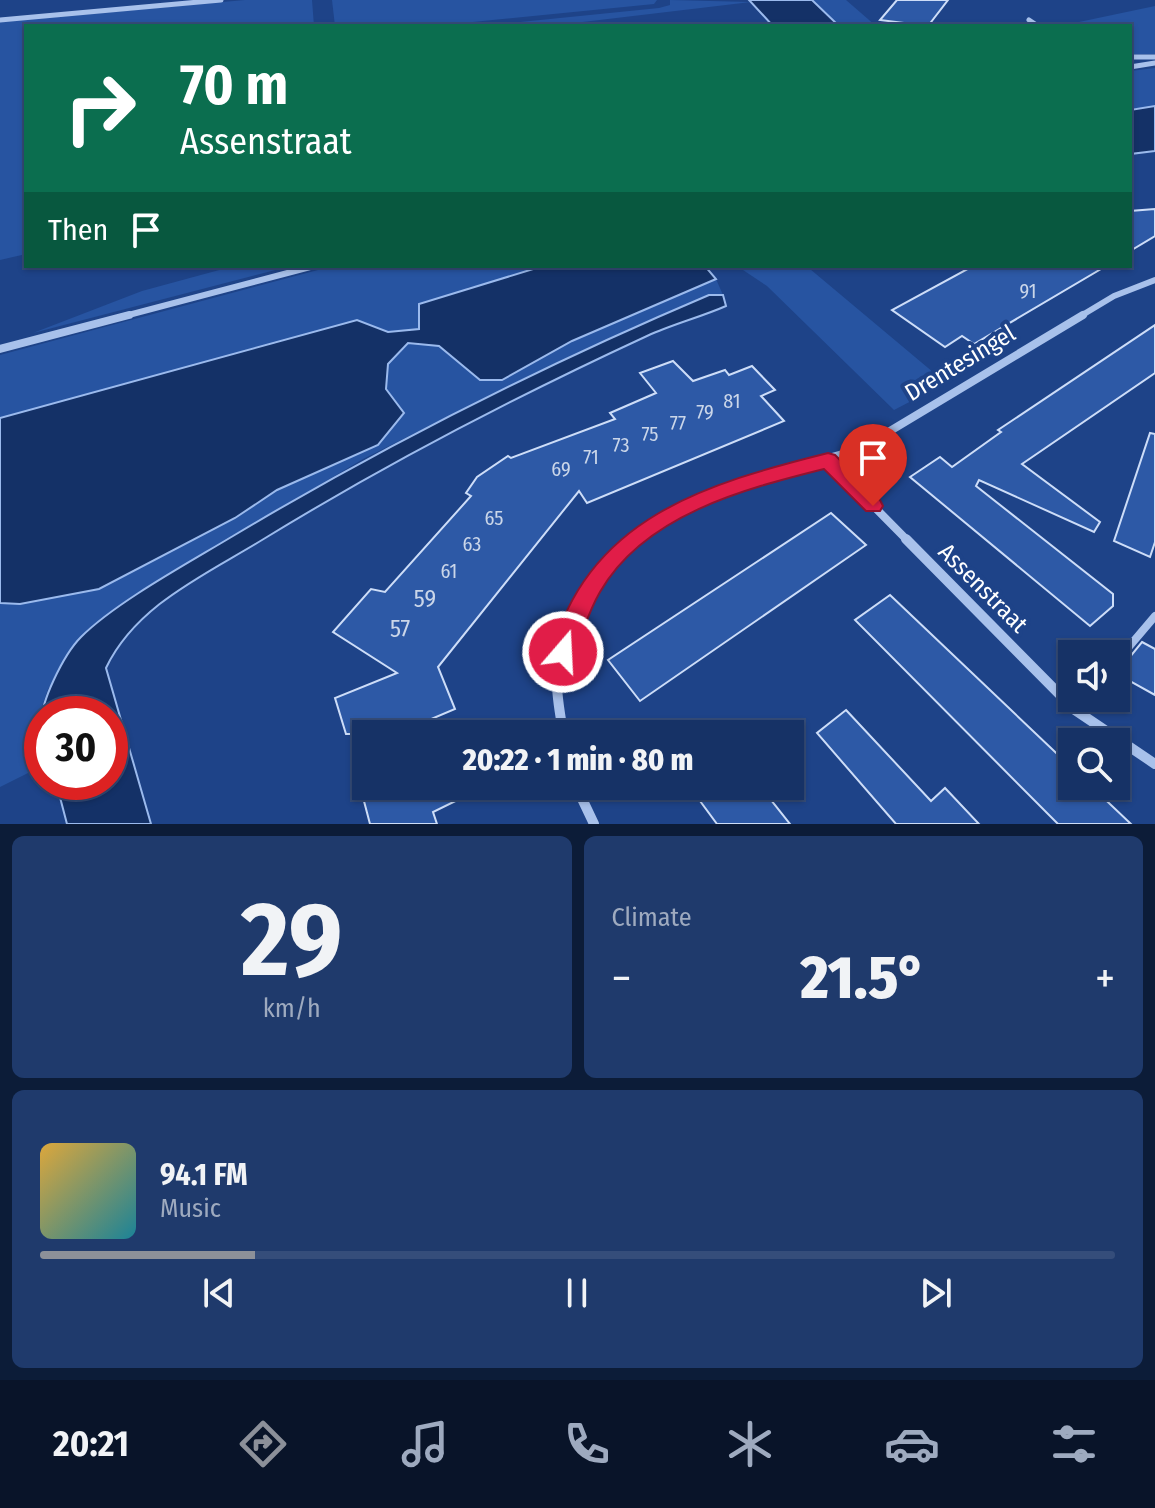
<!DOCTYPE html>
<meta charset="utf-8">
<style>
:root{--surface:#163266;--page:#1f3a6c;--text:#f1f3f6;--muted:#9eaabf;--line:#354d7a;--accent:#8c9099}
body{margin:0;font-family:"Fira Sans Condensed",sans-serif;background:var(--page);color:var(--text);height:100vh;display:flex;flex-direction:column;font-size:30px;white-space:nowrap}
*{box-sizing:border-box;margin:0}
p{font-size:26px;color:var(--muted)}
.icon{flex:none;width:44px;height:44px;fill:none;stroke:currentColor;stroke-width:2;stroke-linecap:round;stroke-linejoin:round}
.map{position:relative;height:824px;overflow:hidden}
.side{display:flex;flex-direction:column;gap:12px;padding:12px;background:#0c1c38;flex:1}
.side>*{flex:none}
.banner{position:absolute;left:24px;top:24px;width:1108px;height:244px;border-radius:0px;box-shadow:0 2px 6px #0004,0 0 0 2px var(--line);background:#0b6e4f;color:#fff;overflow:hidden}
.tools{position:absolute;left:1058px;top:640px;display:grid;gap:16px}
.tools a{display:grid;place-items:center;width:72px;height:72px;border-radius:0px;background:var(--surface);box-shadow:0 2px 6px #0004,0 0 0 2px var(--line);font-size:40px}
.speed{position:absolute;left:24px;top:696px;display:flex;gap:16px;font-size:40px;font-weight:700;text-align:center}
.speed>*{display:grid;place-content:center;width:104px;height:104px;border-radius:50%;background:var(--surface);box-shadow:0 2px 6px #0004,0 0 0 2px var(--line);line-height:1}
.speed .limit{border:12px solid #d22;background:#fff;color:#111}
.pin{position:absolute;display:grid;place-items:center;width:68px;height:68px;color:#fff;margin:-82px -34px;border-radius:50% 50% 50% 0;rotate:-45deg;box-shadow:0 0 8px #0007}
.pin .icon{rotate:45deg}
.me{position:absolute;width:88px;margin:-44px;rotate:19deg;stroke-linejoin:round;filter:drop-shadow(0 0 6px #0008)}
.turn{display:flex;align-items:center;gap:28px;height:168px;padding:0 24px;font-size:36px}
.turn .icon{width:104px;height:104px;stroke-width:2.5}
.turn b{display:block;font-size:56px;line-height:68px}
.then{display:flex;align-items:center;height:76px;padding:0 24px;background:#0003;gap:16px;font-size:30px}
.big{font-size:60px;font-weight:800;line-height:1.1}
.side .card{flex:1;display:flex;flex-direction:column;justify-content:center;gap:12px;min-width:0;padding:0 28px;border-radius:12px;background:var(--page)}
.side .dial{align-items:center;gap:0}
.dial b{font-size:104px;line-height:1}
.song{display:flex;align-items:center;gap:24px}
.cover{width:96px;height:96px;border-radius:12px;background:linear-gradient(135deg,hsl(40 70% 55%),hsl(190 70% 35%))}
.played{height:8px;border-radius:4px;background:linear-gradient(90deg,var(--accent) 20%,var(--line) 20%)}
.keys{display:flex;justify-content:space-around;direction:ltr}
.heat{display:flex;justify-content:space-between;align-items:center;font-size:44px;direction:ltr}
.side .tiles{flex:1;display:grid;gap:12px;grid-template-columns:1fr 1fr}
.card:last-child{grid-column:span 2}
.trip{position:absolute;left:352px;top:720px;width:452px;height:80px;border-radius:0px;background:var(--surface);box-shadow:0 2px 6px #0004,0 0 0 2px var(--line);font-weight:800;line-height:80px;text-align:center}
.tabs{display:flex;height:128px;justify-content:space-around;align-items:center;background:#091429;color:var(--muted)}
.tabs .icon{width:56px;height:56px}
.tabs .selected{color:var(--accent)}
.tabs b{font-size:36px;color:var(--text)}
.map>svg:first-child{display:block}
.green{fill:#2754a1}
.water{fill:#143167;stroke:#9bbaed;stroke-width:2}
.building{fill:#2d59a6;stroke:#cdddf8;stroke-width:2}
.lines{fill:none;stroke-linecap:round;stroke-linejoin:round}
.service{stroke:#a8c1eb;stroke-width:8}
.minor-far3{stroke:#a8c1eb;stroke-width:5}
.minor-far2{stroke:#a8c1eb;stroke-width:6}
.minor-far1{stroke:#a8c1eb;stroke-width:8}
.minor{stroke:#a8c1eb;stroke-width:10}
.route{fill:#e11d48;stroke:#92132f;stroke-width:2}
.labels{text-anchor:middle;dominant-baseline:central;stroke-width:8;stroke-linejoin:round;paint-order:stroke}
.number-label{font-size:20px;fill:#cad6e9}
.street-label{font-size:24px;fill:#fff;stroke:#1e4388}
.near-number-label{font-size:24px;fill:#cad6e9}
</style>
<div class="map">
<svg width="1155" height="824" viewBox="0 0 1155 824">
<rect width="100%" height="100%" fill="#1e4388"/>
<g class="green">
<polygon points="245,0 312,0 314,26 26,26 26,254 0,260 0,22"/>
<polygon points="332,0 657,0 654,4 433,26 335,26"/>
<polygon points="670,0 751,2 549,26 482,26 659,8 670,5"/>
<polygon points="812,0 846,0 876,26 839,26"/>
<polygon points="1155,6 1155,54 1130,54 1130,26 1060,26"/>
<polygon points="1155,68 1155,106 1130,110 1130,71"/>
<polygon points="234,266 291,266 33,333 142,291"/>
<polygon points="333,266 543,266 496,283 469,287 420,329 388,332 357,320 0,418 0,355"/>
<polygon points="737,266 815,266 810,269 946,383 894,410 767,286"/>
<polygon points="716,279 723,295 709,295 557,362 363,459 180,568 64,665 48,689 39,715 42,766 0,787 0,603 20,604 99,589 235,518 277,490 378,445 404,413 386,389 388,364 408,343 439,346 480,380 502,380 572,341"/>
</g>
<g class="water">
<polygon points="749,0 812,0 839,26 773,26"/>
<polygon points="1155,106 1155,151 1130,154 1130,110"/>
<polygon points="543,266 705,266 716,279 572,341 502,380 480,380 439,346 408,343 388,364 386,389 404,413 378,445 277,490 235,518 99,589 20,604 0,603 0,418 357,320 388,332 419,329 419,304"/>
<path d="M709 295H723L726 306C701 317 673 324 647 336 515 397 386 464 262 540 205 575 136 605 106 668L151 824H67L56 782H110V714H42V728C37 706 65 653 81 637 116 602 190 562 233 536 387 444 544 365 709 295Z"/>
</g>
<g class="building">
<polygon points="897,0 948,0 928,26 880,20"/>
<polygon points="1155,209 1155,236 1130,251 1130,211"/>
<polygon points="973,266 1106,266 974,344 962,336 945,347 892,310"/>
<polygon points="1155,325 1155,373 1022,464 1100,522 1094,532 979,480 976,486 1113,594 1113,606 1090,626 910,477 940,457 952,467 1001,432 998,430"/>
<polygon points="673,361 693,381 725,370 729,375 752,366 775,390 761,396 784,421 587,503 579,491 438,667 455,709 396,734 346,734 335,698 397,673 333,632 371,589 385,592 471,496 466,493 477,477 508,456 511,458 615,419 610,413 656,393 640,373"/>
<polygon points="1150,433 1155,434 1155,542 1150,557 1114,541"/>
<polygon points="831,513 866,545 640,701 608,660"/>
<polygon points="890,595 1072,768 1072,786 1091,786 1131,824 1058,824 855,620"/>
<polygon points="1142,642 1155,649 1155,695 1121,676 1129,658"/>
<polygon points="846,710 931,801 945,788 979,824 896,824 817,733"/>
<polygon points="360,786 486,786 433,812 437,824 370,824"/>
<polygon points="689,786 760,786 790,824 717,824"/>
</g>
<g class="lines">
<g class="service">
<polyline points="1116,662 1155,616"/>
<polyline points="1075,710 1086,698"/>
</g>
<g class="minor-far3">
<polyline points="0,20 221,0"/>
<polyline points="1029,20 1038,26"/>
<polyline points="1130,57 1155,57"/>
<polyline points="1130,67 1155,63"/>
</g>
<g class="minor-far2">
<polyline points="121,317 314,266"/>
<polyline points="1079,317 1114,296 1155,280"/>
</g>
<g class="minor-far1">
<polyline points="0,349 129,315"/>
<polyline points="828,460 908,541"/>
<polyline points="631,541 683,508 756,479 860,449 1083,315"/>
</g>
<g class="minor">
<polyline points="906,539 1075,710 1155,764"/>
<path d="M563 734C561 716 556 696 557 678 561 623 597 578 633 539"/>
<polyline points="576,786 594,824"/>
</g>
</g>
<path class="route" d="M828 453 835 455 880 500 883 506 880 511H866L824 469C744 489 644 515 600 592 587 614 582 637 571 660L563 663 555 660 552 652C587 518 708 483 828 453Z"/>
<g class="labels">
<g class="number-label">
<text x="1028" y="291">91</text>
<text x="732" y="401">81</text>
<text x="705" y="412">79</text>
<text x="678" y="423">77</text>
<text x="650" y="434">75</text>
<text x="621" y="445">73</text>
<text x="591" y="457">71</text>
<text x="561" y="469">69</text>
<text x="494" y="518">65</text>
<text x="472" y="544">63</text>
<text x="449" y="571">61</text>
</g>
<g class="street-label">
<text transform="translate(960 363) rotate(-31)">Drentesingel</text>
<text transform="translate(983 588) rotate(45)">Assenstraat</text>
</g>
<g class="near-number-label">
<text x="425" y="599">59</text>
<text x="400" y="629">57</text>
</g>
</g>
</svg>
<div class="tools">
<a><svg class="icon" aria-label="sound" viewBox="0 0 24 24"><path d="M4 9h4l5-4v14l-5-4H4zM17 9q2 3 0 6"/></svg></a>
<a><svg class="icon" aria-label="search" viewBox="0 0 24 24"><circle cx="10" cy="10" r="6"/><path d="M15 15l6 6"/></svg></a>
</div>
<div class="speed"><div class="limit">30</div></div>
<div class="pin" style="left:873px;top:506px;background:#d93025"><svg class="icon" aria-label="arrive" viewBox="0 0 24 24"><path d="M6 21V4h12l-3 4 3 4H6"/></svg></div>
<svg class="me" style="left:563px;top:652px" viewBox="-20 -20 40 40"><circle r="17" fill="#e11d48" stroke="#fff" stroke-width="3"/><path d="M0-11L8 9 0 5-8 9z" fill="#fff"/></svg>
<div class="trip">20:22 · 1 min · 80 m</div>
<div class="banner">
<div class="turn"><svg class="icon" aria-label="right" viewBox="0 0 24 24"><path d="M7 20v-9h11M14 6l5 5-5 5"/></svg><div><b>70 m</b>Assenstraat</div></div>
<div class="then">Then<svg class="icon" aria-label="arrive" viewBox="0 0 24 24"><path d="M6 21V4h12l-3 4 3 4H6"/></svg></div>
</div>
</div>
<section class="side">
<div class="tiles">
<div class="card dial"><b>29</b><p>km/h</p></div>
<div class="card"><p>Climate</p>
<div class="heat"><a>−</a><b class="big">21.5°</b><a>+</a></div>
</div>
<div class="card">
<div class="song"><i class="cover"></i><div><b>94.1 FM</b><p>Music</p></div></div>
<div class="played"></div>
<div class="keys"><svg class="icon" aria-label="previous" viewBox="0 0 24 24"><path d="M18 5L8 12l10 7zM5 5v14"/></svg><svg class="icon" aria-label="pause" viewBox="0 0 24 24"><path d="M8 5v14M16 5v14"/></svg><svg class="icon" aria-label="next" viewBox="0 0 24 24"><path d="M6 5l10 7-10 7zM19 5v14"/></svg></div>
</div>
</div>
</section>
<nav class="tabs">
<b>20:21</b>
<svg class="icon selected" aria-label="directions" viewBox="0 0 24 24"><path d="M12 3l9 9-9 9-9-9zM9 14v-3h6M13 9l2 2-2 2"/></svg>
<svg class="icon" aria-label="music" viewBox="0 0 24 24"><path d="M9 18V5l10-2v13"/><circle cx="6" cy="18" r="3"/><circle cx="16" cy="16" r="3"/></svg>
<svg class="icon" aria-label="phone" viewBox="0 0 24 24"><path d="M5 4h4l2 5-3 2q2 4 5 5l2-3 5 2v4C11 20 4 13 5 4z"/></svg>
<svg class="icon" aria-label="climate" viewBox="0 0 24 24"><path d="M12 3v18M4 7l16 10M4 17L20 7"/></svg>
<svg class="icon" aria-label="car" viewBox="0 0 24 24"><path d="M5 17H2v-5l4-1 3-4h7l3 4 3 1v5h-3M9 17h6M6 11h13"/><circle cx="7" cy="17" r="2"/><circle cx="17" cy="17" r="2"/></svg>
<svg class="icon" aria-label="filters" viewBox="0 0 24 24"><path d="M4 7h16M4 17h16"/><circle cx="9" cy="7" r="2"/><circle cx="15" cy="17" r="2"/></svg>
</nav>
